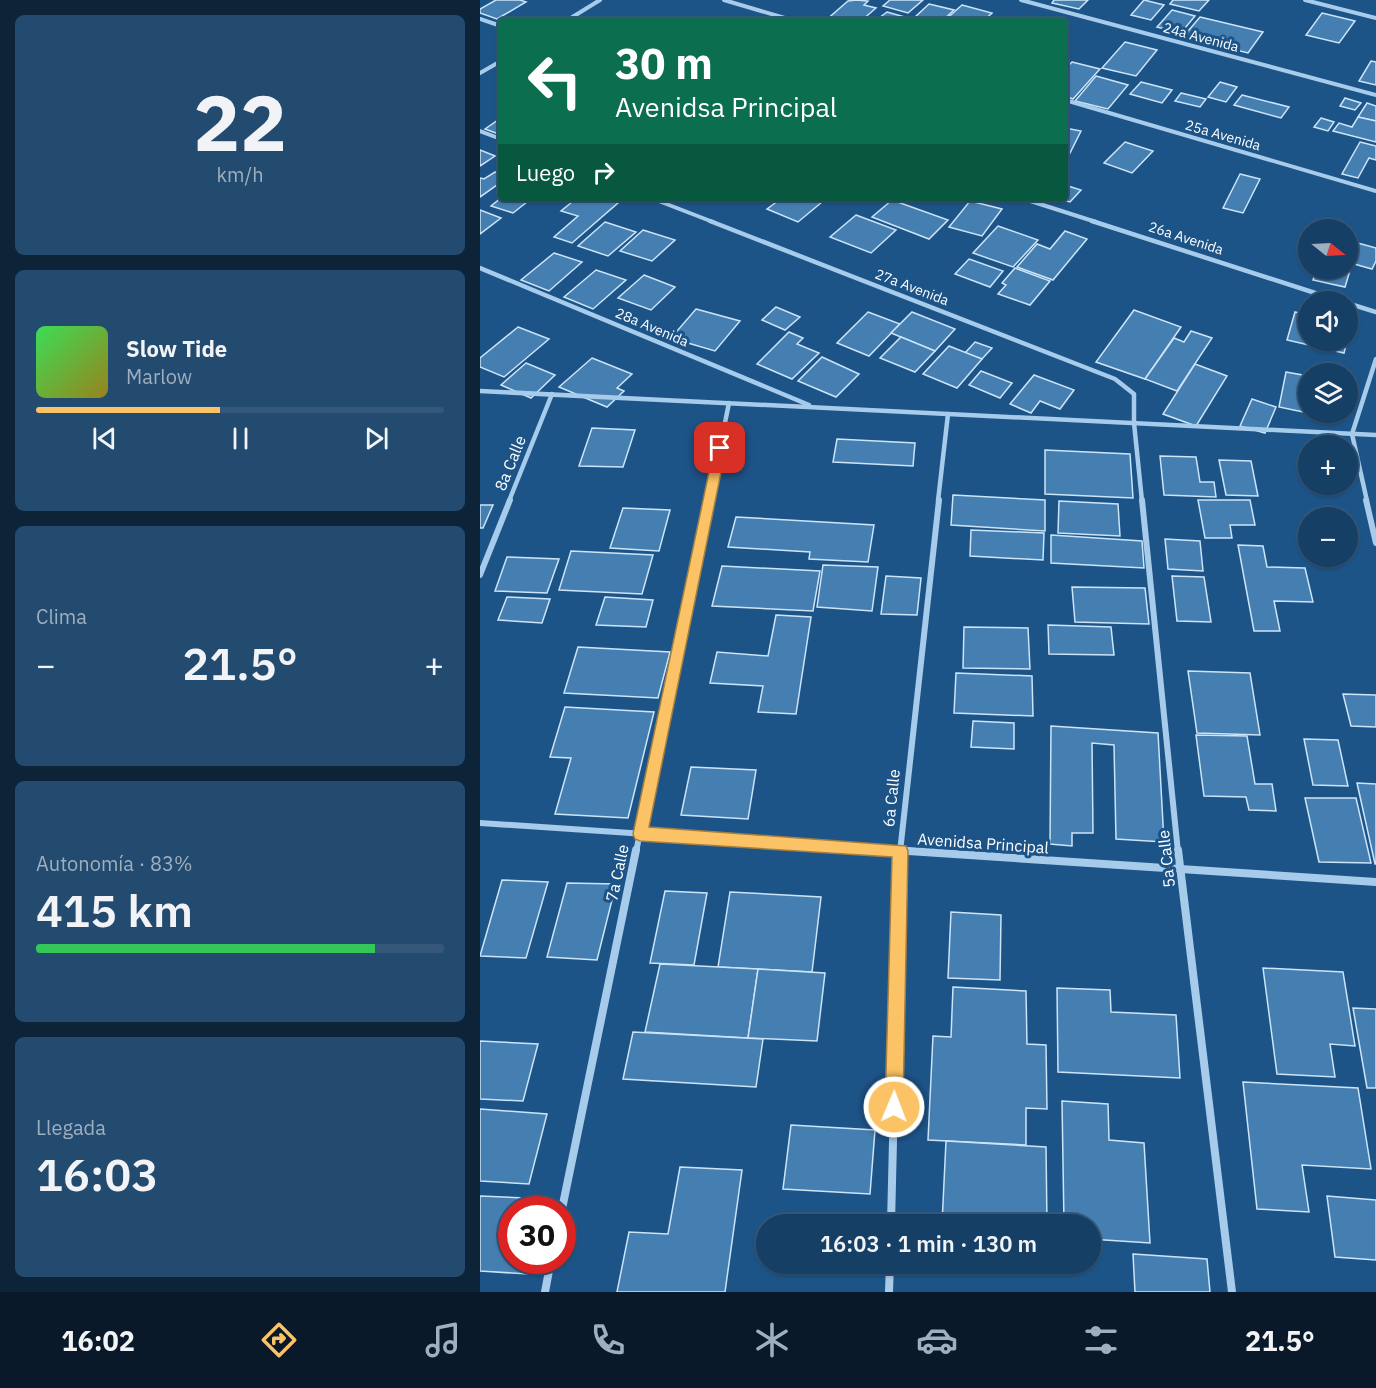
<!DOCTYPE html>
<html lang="es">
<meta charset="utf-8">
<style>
:root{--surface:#163f66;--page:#234a6f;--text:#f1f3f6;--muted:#9eafbf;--line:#35587a;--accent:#fbc365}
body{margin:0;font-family:"IBM Plex Sans",sans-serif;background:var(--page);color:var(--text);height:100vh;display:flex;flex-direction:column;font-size:22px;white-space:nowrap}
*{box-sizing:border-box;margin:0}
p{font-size:20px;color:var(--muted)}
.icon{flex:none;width:33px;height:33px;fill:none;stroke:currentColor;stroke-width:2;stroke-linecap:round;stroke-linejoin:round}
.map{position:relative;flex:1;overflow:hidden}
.drawer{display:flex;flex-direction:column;gap:15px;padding:15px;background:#0c2338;width:480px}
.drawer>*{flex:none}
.banner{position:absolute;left:18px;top:18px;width:570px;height:183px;border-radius:6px;box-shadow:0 2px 4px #0004,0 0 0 2px var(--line);background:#0b6e4f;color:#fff;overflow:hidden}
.needle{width:39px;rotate:108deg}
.buttons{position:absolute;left:818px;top:219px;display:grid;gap:12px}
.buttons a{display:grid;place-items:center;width:60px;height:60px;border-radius:50%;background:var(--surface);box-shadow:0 2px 4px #0004,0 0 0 2px var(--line);font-size:30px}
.speed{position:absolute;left:18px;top:1196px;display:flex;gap:12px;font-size:30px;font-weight:700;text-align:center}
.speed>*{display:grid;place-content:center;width:78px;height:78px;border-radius:50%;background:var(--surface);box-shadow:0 2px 4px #0004,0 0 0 2px var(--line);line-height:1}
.speed .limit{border:9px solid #d22;background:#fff;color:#111}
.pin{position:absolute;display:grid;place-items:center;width:51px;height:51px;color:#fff;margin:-26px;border-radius:12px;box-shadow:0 3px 9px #0006}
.me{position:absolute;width:66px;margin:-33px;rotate:1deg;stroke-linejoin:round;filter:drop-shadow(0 0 4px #0008)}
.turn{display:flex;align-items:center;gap:21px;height:126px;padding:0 18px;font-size:27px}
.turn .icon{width:78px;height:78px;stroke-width:2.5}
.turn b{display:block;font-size:42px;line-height:51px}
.then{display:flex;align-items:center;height:57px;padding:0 18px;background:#0003;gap:12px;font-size:22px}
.big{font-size:45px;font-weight:600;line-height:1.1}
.drawer .card{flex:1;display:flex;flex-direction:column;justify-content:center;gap:9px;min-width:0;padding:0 21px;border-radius:9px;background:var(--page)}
.drawer .dial{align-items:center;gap:0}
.dial b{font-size:78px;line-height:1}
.song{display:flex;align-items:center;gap:18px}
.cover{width:72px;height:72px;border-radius:9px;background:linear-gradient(135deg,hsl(130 70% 55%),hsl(50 70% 35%))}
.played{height:6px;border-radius:3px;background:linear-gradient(90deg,var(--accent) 45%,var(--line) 45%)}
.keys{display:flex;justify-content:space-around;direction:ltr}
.heat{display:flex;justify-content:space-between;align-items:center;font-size:33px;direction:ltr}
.charge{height:9px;border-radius:4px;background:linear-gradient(90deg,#34c759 83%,var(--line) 0)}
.trip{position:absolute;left:276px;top:1214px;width:345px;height:60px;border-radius:30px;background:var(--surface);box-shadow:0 2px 4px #0004,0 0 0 2px var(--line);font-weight:600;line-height:60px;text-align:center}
.menu{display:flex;height:96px;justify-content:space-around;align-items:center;background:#091929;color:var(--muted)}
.menu .icon{width:42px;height:42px}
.menu .current{color:var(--accent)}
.menu b{font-size:27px;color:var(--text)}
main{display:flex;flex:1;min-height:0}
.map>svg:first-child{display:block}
.building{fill:#457eb1;stroke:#cce4f8;stroke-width:1.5}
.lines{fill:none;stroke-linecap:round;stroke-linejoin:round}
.street-far3{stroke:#a7cbeb;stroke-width:4}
.street-far2{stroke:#a7cbeb;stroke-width:4.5}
.street-far1{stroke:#a7cbeb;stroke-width:6}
.street{stroke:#a7cbeb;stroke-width:8}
.route{fill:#fbc365;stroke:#a37f42;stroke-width:1.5}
.labels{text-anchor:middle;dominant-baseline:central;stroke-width:6;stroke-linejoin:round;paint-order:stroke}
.far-street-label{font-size:14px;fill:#fff;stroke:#1d5488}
.street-label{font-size:16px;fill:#fff;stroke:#1d5488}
</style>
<main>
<section class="drawer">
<div class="card dial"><b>22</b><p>km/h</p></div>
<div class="card">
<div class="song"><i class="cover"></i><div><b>Slow Tide</b><p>Marlow</p></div></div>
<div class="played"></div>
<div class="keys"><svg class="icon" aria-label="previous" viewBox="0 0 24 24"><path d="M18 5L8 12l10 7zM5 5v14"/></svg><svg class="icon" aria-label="pause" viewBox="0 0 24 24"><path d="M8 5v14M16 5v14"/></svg><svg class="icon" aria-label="next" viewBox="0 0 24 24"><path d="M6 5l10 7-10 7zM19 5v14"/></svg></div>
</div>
<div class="card"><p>Clima</p>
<div class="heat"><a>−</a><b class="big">21.5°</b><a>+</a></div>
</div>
<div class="card"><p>Autonomía · 83%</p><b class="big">415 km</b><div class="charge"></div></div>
<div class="card"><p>Llegada</p><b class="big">16:03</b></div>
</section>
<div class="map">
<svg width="896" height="1292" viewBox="0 0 896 1292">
<rect width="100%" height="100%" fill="#1d5488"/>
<g class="building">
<polygon points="16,0 40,0 46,2 17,19 0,13 0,9"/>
<polygon points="376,0 388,1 384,5 396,8 381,21 345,21 368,1"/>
<polygon points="410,0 443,0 428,13 403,6"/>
<polygon points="574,0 608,0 599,9 572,3"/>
<polygon points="664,0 684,5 671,20 651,15"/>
<polygon points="693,0 729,0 719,11 690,4"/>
<polygon points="449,4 474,10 462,21 434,18"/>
<polygon points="482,5 512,13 503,21 464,21"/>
<polygon points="692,10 715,16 701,33 677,27"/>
<polygon points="407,12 425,17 420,21 395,21"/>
<polygon points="842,13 875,21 859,43 826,35"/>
<polygon points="720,17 783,32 768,53 703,37"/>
<polygon points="645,42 677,50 656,76 622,68"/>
<polygon points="891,61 896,62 896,85 879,81"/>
<polygon points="592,62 620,69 593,99 585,96 585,69"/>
<polygon points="616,76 648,85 628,109 595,101"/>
<polygon points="661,82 692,90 682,103 650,94"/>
<polygon points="740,82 757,87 746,102 728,97"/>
<polygon points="701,93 726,99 720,107 695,101"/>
<polygon points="762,95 809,107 801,118 754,105"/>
<polygon points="865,98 881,103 875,110 860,106"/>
<polygon points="887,103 896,106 896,121 878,117"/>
<polygon points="878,117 896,121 896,142 853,131 859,123 872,127"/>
<polygon points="21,118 21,135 5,129"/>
<polygon points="841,118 854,122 848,131 834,127"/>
<polygon points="585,128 601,131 588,157 585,157"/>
<polygon points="645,142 673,151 652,173 624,163"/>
<polygon points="880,142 896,146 896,160 889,158 878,178 862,174"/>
<polygon points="0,150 15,156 0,166"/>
<polygon points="15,172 21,174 21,182 0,197 0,178 4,179"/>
<polygon points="760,174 780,179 763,213 743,208"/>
<polygon points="585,185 601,190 590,202 576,198 585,198"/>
<polygon points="21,198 52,198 33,213 11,206"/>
<polygon points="97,198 125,198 139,202 92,243 74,237 98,216 81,211"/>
<polygon points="302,198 332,198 342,202 318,222 287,209"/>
<polygon points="412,200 468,220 449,239 392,217"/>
<polygon points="490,201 522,209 502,236 469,227"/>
<polygon points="0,210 21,218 0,234"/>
<polygon points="376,215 416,230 391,253 350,237"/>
<polygon points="125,222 156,232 128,256 98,246"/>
<polygon points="518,226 558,240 533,267 493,253"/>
<polygon points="163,230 195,240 172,261 140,251"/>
<polygon points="585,231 607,239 573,280 537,267 557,244 570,249"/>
<polygon points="867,240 896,248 896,261 892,269 867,262"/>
<polygon points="74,253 102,262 69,291 41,280"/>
<polygon points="489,259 523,271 510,287 475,274"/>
<polygon points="867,266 871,267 865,287 833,280 837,268 867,268"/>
<polygon points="535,268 570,281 550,305 518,294 526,285 522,283"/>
<polygon points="116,270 146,280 113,309 84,297"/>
<polygon points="164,275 195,287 171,310 138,298"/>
<polygon points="296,307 320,317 305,330 282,320"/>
<polygon points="216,309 260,321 235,351 191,338"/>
<polygon points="654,310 701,327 665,379 616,362"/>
<polygon points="388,312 420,324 389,356 357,343"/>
<polygon points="432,312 475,329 455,351 411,333"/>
<polygon points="815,312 828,315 828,340 867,340 867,324 871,324 864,353 807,340"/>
<polygon points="38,327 69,339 24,377 0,367 0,358"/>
<polygon points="711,331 732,338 697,391 665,379 694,338 704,342"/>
<polygon points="309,332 323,338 317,344 339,353 312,379 277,364"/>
<polygon points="421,337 455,351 435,372 400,358"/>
<polygon points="495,342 512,348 502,359 485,353"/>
<polygon points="469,346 502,359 477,388 443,374"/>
<polygon points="342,357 379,374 356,397 318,381"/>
<polygon points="112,358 152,374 137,388 144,391 127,407 79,387"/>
<polygon points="46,363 75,375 51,398 21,385"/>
<polygon points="715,364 747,376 716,426 683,414"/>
<polygon points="501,371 532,383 520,398 489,385"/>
<polygon points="806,372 828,376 828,412 833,412 833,414 799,407"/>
<polygon points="554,375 594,390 580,409 560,401 551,413 530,404"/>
<polygon points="772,399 796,407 785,433 760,426"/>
<polygon points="112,428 155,430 143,467 99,466"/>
<polygon points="357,439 435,443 433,466 353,462"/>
<polygon points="565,450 650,454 653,498 565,494"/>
<polygon points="680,456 716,457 720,482 734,482 736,497 684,495"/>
<polygon points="739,460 771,461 778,496 746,495"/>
<polygon points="473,495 565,500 565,531 471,525"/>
<polygon points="718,500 770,500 775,525 750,525 752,538 725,538"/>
<polygon points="579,501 638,504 640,536 578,533"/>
<polygon points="0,505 13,505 3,528 0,528"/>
<polygon points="143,508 190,510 179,551 130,548"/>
<polygon points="256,517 394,525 388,562 329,559 330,552 248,547"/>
<polygon points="491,530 564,533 563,560 490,556"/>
<polygon points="571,535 662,541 664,568 571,563"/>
<polygon points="685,539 720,541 723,571 688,569"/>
<polygon points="758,545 783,546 787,567 825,568 833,602 794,601 800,631 774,631"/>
<polygon points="91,551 173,555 162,594 79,590"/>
<polygon points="27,557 79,559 67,593 15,591"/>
<polygon points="343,565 398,567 392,611 337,607"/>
<polygon points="242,566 340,571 333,611 232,606"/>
<polygon points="406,576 441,578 437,615 401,614"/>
<polygon points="692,576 724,577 731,622 697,621"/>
<polygon points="592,587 665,588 669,624 595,622"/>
<polygon points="27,597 70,599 62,623 18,620"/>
<polygon points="125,597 173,600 166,627 116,625"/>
<polygon points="296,615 331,617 316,714 278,712 283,686 230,683 237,652 288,656"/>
<polygon points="568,625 631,627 634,655 569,654"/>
<polygon points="484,627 548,628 550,669 483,668"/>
<polygon points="98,647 190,652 178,698 84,693"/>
<polygon points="708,671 770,673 780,735 717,733"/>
<polygon points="476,673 552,676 553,716 474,713"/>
<polygon points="863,694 896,695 896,727 871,726"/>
<polygon points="85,707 174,712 148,818 75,814 91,758 70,757"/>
<polygon points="493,721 534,723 534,749 491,747"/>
<polygon points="571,726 678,733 684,842 636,839 634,745 612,743 613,833 592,833 592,846 570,844"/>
<polygon points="716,735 767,736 775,784 792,784 796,811 769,810 766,797 724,796"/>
<polygon points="824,739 858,740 868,786 833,785"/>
<polygon points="211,767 276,770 268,819 201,815"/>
<polygon points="877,783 896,784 896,864 895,864"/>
<polygon points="825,798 876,798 891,863 839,862"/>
<polygon points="22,880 68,882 46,958 0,956"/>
<polygon points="87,883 136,884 117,960 67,957"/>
<polygon points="185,891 227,893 214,965 170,963"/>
<polygon points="250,892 341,897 332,972 238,967"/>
<polygon points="471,912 521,915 520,980 468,978"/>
<polygon points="180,964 278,969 268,1038 165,1032"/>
<polygon points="783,968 863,972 875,1046 850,1044 855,1077 797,1074"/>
<polygon points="278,969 345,973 337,1041 268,1038"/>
<polygon points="473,987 546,991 547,1044 566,1045 567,1109 546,1108 546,1145 448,1140 453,1036 471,1037"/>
<polygon points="577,988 630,990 631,1012 696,1015 700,1078 578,1072"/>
<polygon points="873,1008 896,1009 896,1088 887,1088"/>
<polygon points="153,1032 283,1039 276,1087 143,1079"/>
<polygon points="0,1041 58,1044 43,1101 0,1099"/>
<polygon points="763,1082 878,1088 891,1169 822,1165 829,1212 777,1209"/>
<polygon points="582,1101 628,1104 629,1140 664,1143 670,1243 610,1239 610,1224 584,1224"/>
<polygon points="0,1109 67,1114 49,1184 0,1181"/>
<polygon points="311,1125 395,1130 390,1194 303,1189"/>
<polygon points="466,1141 566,1147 567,1224 462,1224"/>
<polygon points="200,1167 262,1170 245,1292 137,1292 149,1232 188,1234"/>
<polygon points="0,1196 66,1199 64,1209 32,1209 32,1260 52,1260 48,1274 0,1271"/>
<polygon points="847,1196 896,1200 896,1260 855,1257"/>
<polygon points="653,1254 727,1259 730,1292 655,1292"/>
</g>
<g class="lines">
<g class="street-far3">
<polyline points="244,0 315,21"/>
<polyline points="541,0 896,95"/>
<polyline points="825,0 896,18"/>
<polyline points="0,19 21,26"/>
<polyline points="86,21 120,0"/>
<polyline points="0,73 21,61"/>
<polyline points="585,100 896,191"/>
<polyline points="0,131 21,139"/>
<polyline points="171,198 233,222"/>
<polyline points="541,198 616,222"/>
</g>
<g class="street-far2">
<polyline points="230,221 635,379 654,394 654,423 662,501"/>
<polyline points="612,221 863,302"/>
<polyline points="0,268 329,405"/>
<polyline points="867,303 896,312"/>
<polyline points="0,391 896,435"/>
<polyline points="872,434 887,501"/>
<polyline points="872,434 896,359"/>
<polyline points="29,501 72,394"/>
<polyline points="229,501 249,403"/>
<polyline points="458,501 468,414"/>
</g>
<g class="street-far1">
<polyline points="662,500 698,852"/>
<polyline points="886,500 896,543"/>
<polyline points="0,575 30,500"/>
<polyline points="0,823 436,852"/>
<polyline points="156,852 229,500"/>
<polyline points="420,852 459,500"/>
</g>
<g class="street">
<polyline points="413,850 896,882"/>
<polyline points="698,850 752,1292"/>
<polyline points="82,1209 156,850"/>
<polyline points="411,1224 420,850"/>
<polyline points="65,1292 71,1260"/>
<polyline points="409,1292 410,1263"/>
</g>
</g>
<polygon class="route" points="240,444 246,448 169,827 426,846 428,851 423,1107 420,1114 414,1116 408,1114 405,1107 412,857 160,841 155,839 153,834 234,448"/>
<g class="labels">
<g class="far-street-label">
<text transform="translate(721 37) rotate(15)">24a Avenida</text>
<text transform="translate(743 135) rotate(16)">25a Avenida</text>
<text transform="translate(706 238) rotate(18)">26a Avenida</text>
<text transform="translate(432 287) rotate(21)">27a Avenida</text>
<text transform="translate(172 327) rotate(23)">28a Avenida</text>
</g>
<g class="street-label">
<text transform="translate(30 463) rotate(-68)">8a Calle</text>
<text transform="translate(411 798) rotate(-84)">6a Calle</text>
<text transform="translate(503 843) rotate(4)">Avenidsa Principal</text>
<text transform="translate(686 859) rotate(-96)">5a Calle</text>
<text transform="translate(137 873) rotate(-78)">7a Calle</text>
</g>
</g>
</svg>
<div class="buttons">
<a><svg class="needle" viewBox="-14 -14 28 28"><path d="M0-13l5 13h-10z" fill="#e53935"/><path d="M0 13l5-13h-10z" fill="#9eafbf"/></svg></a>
<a><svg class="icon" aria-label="sound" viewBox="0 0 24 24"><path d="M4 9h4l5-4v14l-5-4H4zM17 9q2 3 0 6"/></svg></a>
<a><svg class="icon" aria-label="layers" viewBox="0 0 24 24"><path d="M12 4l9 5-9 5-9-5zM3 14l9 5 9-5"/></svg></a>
<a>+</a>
<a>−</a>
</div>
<div class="speed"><div class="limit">30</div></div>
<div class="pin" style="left:240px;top:448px;background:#d93025"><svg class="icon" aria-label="arrive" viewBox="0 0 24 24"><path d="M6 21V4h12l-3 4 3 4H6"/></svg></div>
<svg class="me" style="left:414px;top:1107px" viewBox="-20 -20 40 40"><circle r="17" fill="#fbc365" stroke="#fff" stroke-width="3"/><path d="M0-11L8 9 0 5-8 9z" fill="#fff"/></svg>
<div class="trip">16:03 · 1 min · 130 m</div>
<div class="banner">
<div class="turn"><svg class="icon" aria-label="left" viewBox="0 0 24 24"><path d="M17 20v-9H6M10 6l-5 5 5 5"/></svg><div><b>30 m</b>Avenidsa Principal</div></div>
<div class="then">Luego<svg class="icon" aria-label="right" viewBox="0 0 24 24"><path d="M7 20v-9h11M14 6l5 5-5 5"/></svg></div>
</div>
</div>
</main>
<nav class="menu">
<b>16:02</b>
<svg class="icon current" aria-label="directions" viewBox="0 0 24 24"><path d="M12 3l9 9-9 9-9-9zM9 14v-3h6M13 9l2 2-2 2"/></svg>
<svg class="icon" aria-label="music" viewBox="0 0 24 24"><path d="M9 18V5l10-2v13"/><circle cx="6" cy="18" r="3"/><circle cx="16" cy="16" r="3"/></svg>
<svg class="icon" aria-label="phone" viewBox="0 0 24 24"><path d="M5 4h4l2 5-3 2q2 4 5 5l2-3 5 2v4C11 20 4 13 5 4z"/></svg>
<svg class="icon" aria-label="climate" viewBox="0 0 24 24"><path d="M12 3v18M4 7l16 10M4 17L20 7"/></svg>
<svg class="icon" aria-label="car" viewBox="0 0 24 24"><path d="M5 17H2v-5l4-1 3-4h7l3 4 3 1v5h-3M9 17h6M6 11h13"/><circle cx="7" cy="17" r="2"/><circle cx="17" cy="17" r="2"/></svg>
<svg class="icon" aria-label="filters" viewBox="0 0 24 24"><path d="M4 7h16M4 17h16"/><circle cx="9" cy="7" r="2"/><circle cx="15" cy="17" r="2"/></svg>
<b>21.5°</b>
</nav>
